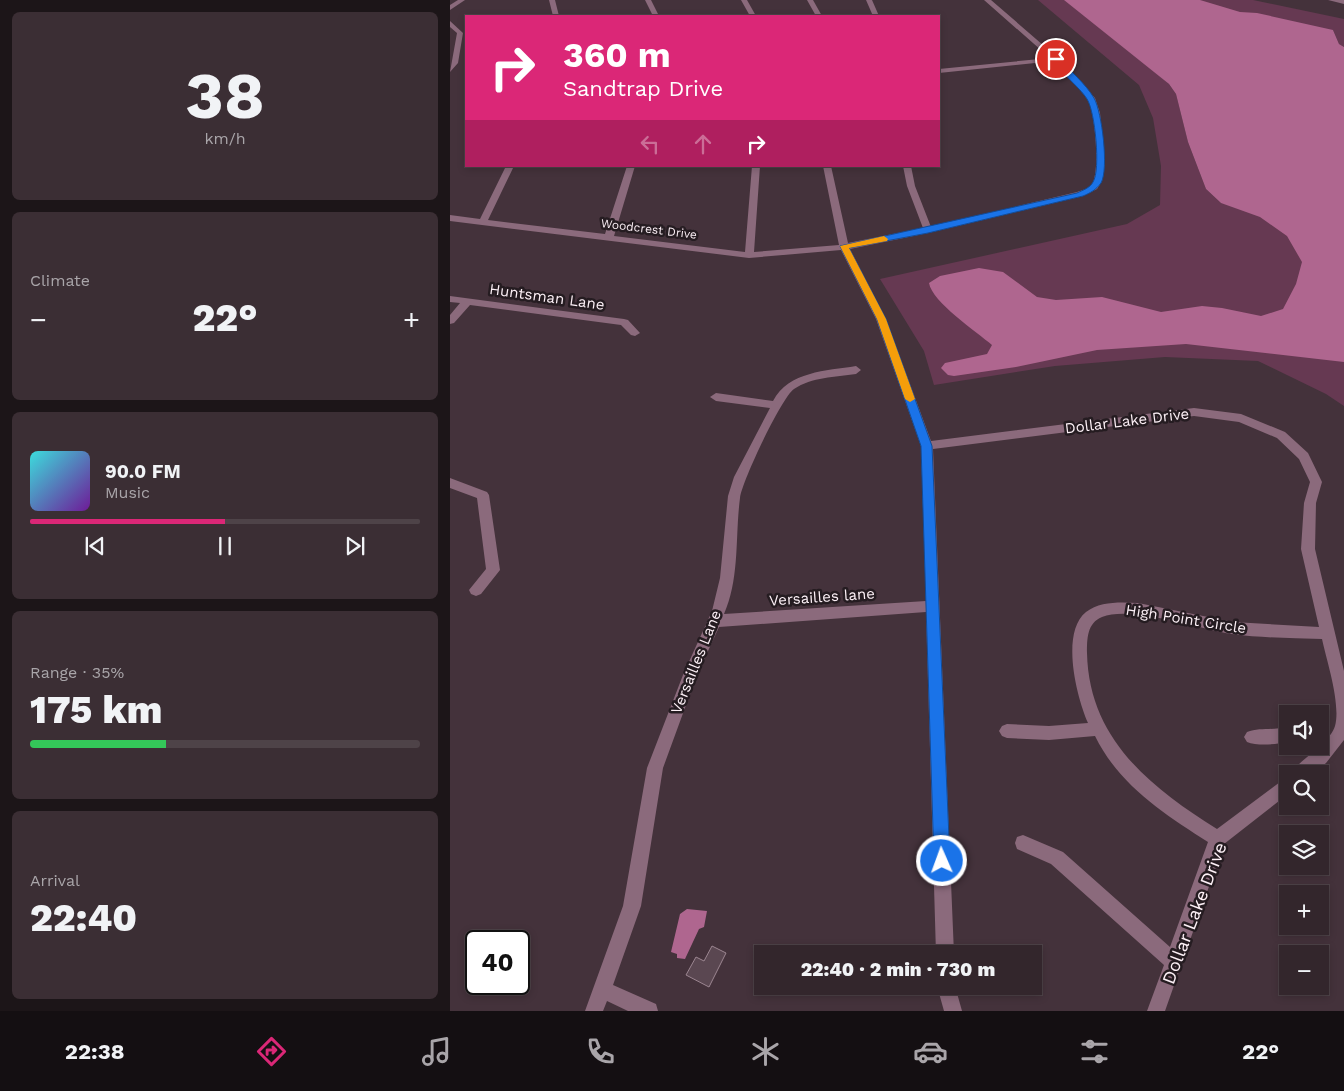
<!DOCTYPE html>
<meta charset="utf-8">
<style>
:root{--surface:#33262c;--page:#3b2e34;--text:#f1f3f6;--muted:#a9a5a9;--line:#4e4348;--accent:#db2777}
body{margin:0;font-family:"Work Sans",sans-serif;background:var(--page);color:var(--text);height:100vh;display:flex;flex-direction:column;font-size:19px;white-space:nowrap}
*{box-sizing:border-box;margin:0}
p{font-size:16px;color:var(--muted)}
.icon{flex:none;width:28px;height:28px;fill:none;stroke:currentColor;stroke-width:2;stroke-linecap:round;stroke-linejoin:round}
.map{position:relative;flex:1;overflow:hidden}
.side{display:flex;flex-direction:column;gap:12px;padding:12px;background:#1c1518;width:450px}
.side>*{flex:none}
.hud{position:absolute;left:15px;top:15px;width:475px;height:152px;border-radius:0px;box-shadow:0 2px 8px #0003,0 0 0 1px var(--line);background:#db2777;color:#fff;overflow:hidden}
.tools{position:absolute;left:829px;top:705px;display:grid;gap:10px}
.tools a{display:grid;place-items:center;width:50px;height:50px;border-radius:0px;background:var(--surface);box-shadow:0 2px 8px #0003,0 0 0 1px var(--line);font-size:25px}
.speed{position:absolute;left:15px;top:930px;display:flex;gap:10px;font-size:25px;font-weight:700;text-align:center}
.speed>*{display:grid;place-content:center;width:65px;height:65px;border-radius:50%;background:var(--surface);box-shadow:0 2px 8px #0003,0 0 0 1px var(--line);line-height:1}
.speed .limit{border:2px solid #111;border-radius:8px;background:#fff;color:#111}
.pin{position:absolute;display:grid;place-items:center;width:42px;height:42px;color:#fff;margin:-21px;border:2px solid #fff;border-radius:50%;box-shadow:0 1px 5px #0007}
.me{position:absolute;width:55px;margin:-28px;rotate:358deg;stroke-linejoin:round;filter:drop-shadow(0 0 4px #0008)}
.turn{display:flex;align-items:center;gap:18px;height:105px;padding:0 15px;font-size:22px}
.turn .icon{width:65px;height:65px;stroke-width:2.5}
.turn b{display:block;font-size:35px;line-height:42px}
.lanes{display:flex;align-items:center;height:48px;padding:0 15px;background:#0003;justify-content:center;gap:25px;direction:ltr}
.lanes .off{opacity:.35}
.big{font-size:38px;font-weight:800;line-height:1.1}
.side .card{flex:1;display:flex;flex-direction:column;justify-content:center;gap:8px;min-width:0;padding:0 18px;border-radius:8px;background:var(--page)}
.side .dial{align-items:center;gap:0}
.dial b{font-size:65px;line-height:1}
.song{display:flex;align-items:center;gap:15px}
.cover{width:60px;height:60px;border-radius:8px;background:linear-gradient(135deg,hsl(180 70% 55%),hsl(280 70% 35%))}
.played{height:5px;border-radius:2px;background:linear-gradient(90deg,var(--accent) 50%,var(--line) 50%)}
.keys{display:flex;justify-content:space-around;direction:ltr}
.heat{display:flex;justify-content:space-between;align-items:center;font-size:28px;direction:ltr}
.charge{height:8px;border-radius:4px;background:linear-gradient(90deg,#34c759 35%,var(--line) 0)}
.trip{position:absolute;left:304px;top:945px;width:288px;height:50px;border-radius:0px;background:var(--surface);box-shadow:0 2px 8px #0003,0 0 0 1px var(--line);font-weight:800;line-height:50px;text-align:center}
.tab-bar{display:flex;height:80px;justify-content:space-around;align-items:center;background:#140f12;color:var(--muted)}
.tab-bar .icon{width:35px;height:35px}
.tab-bar .current{color:var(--accent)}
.tab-bar b{font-size:22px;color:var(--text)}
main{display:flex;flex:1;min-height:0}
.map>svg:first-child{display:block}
.green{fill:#663952}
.water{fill:#af668f}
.building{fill:#5a4751;stroke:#9c8691}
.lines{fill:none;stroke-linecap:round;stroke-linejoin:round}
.minor{fill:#8b6a7c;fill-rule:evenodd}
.route{fill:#1a73e8;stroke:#114b97}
.slow{fill:#f59e0b}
.labels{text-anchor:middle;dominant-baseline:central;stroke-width:5;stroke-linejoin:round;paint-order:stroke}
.far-street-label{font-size:12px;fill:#fcf0f6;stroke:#251c21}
.street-label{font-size:15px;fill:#fcf0f6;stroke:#251c21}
.near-street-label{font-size:18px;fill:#fcf0f6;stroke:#251c21}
</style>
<main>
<section class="side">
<div class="card dial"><b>38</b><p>km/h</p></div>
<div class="card"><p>Climate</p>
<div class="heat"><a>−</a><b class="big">22°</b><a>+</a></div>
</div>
<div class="card">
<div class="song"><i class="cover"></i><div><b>90.0 FM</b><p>Music</p></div></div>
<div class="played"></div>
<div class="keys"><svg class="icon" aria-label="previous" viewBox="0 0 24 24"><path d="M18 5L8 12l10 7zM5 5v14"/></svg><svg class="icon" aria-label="pause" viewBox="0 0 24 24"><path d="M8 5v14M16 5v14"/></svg><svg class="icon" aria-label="next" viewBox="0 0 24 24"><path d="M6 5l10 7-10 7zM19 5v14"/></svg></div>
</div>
<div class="card"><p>Range · 35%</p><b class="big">175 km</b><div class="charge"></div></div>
<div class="card"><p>Arrival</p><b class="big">22:40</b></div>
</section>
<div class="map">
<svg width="894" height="1011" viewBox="0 0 894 1011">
<rect width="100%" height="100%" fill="#44323b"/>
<polygon class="green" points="588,0 803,0 894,19 894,47 889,44 883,30 704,71 719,84 726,94 738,142 756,189 771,203 894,206 894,406 876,394 808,361 715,357 605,366 484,385 474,351 430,279 677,224 710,205 711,166 703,118 689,85"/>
<g class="water">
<path d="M614 0H750L790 12 807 13 883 30 889 44 894 47V362L736 344 647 350 566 367 504 376 498 375 491 368 495 363 537 354 542 345C527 332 482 302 479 283L490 276 529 268 553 272 587 297 606 300 652 297 711 312 752 306 772 308 811 316 833 309 846 284 852 262 837 236 810 217 771 203 756 189 738 142 726 94 719 84Z"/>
<polygon points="237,909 257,911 254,927 249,929 235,959 227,958 227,954 221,952 230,914"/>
</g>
<polygon class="building" points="262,946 276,953 259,987 236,975 246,957 254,961"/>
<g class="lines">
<g class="minor">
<polygon points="8,0 15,0 0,10 0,5"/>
<polygon points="99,0 105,0 109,16 103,16"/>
<polygon points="195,0 201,0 209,16 203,16"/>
<polygon points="291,0 297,0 306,16 300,16"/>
<polygon points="357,0 363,0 372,16 366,16"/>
<polygon points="416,0 422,0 429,16 423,16"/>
<path d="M534 0H541L608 58 645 98 650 113 655 162 652 181 647 189 633 196 478 233 400 249 436 319 481 441 744 408 791 414 835 432 858 453 872 482 866 503 865 549 894 671V740L876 763 863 774H842C847 762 863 754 872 744 877 739 883 733 885 726 891 704 877 662 872 639 842 638 812 638 782 634 749 629 681 605 652 617 637 623 637 639 637 653 639 739 700 787 767 829L838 776V794L774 844 715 1011H697L714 965 601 864 567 849 565 843 567 837 573 835 613 852 720 947 758 842C714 814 669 785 645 736L599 740 557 738 552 736 549 731 552 726 557 724 599 726 638 723C627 698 610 633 636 612 650 601 671 602 688 603L783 622 869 627 851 549 854 503 860 482 849 459 827 438 789 422 744 416 483 449 504 954H486L476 612 269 627 247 675 213 768 191 906 163 985 206 1004 208 1011H178L157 1001 153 1011H135L173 906 197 768 233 675 262 611 270 578 278 496 284 477 320 408 266 401 260 397 266 393 323 401C339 371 376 371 406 366L411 370 406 374C385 377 362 377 344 389 332 397 292 481 290 498 285 536 290 578 274 614L476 601 471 446 426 319 391 250 299 258 0 221V215L30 219 56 166H64L38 220 155 234 177 166H185L164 236 295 252 302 166H310L304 252 389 245 373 166H381L398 243 473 228 457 186 453 166H461L465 186 481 227 627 192C632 190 638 189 641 186 651 174 645 113 638 99 630 85 615 73 604 61L489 73V69L600 58Z"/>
<polygon points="878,0 894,0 894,4"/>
<polygon points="0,21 13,33 8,63 0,72 7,33 0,27"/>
<polygon points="0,296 174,319 178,320 190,333 185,336 181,335 171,325 20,305 4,323 0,324 0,315 10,303 0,302"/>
<polygon points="0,478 37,492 39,495 50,570 31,594 26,596 21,594 19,590 36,569 27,498 0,488"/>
<path d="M838 726V741C827 745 807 746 797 742L794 737 797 732C810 727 824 731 838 726Z"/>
<polygon points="487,986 505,986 512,1011 494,1011"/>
</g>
</g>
<path class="route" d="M604 57H608C619 70 636 84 644 98 652 112 659 169 651 183 646 190 640 193 633 196L478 233 399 248 436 319 482 446 500 861 497 866 492 869 487 866 484 861 471 446 427 319 390 246 627 193C633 190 640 188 643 182 651 170 645 111 637 99 630 87 605 69 604 57Z"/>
<polygon class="slow" points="434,236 438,239 437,241 399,248 436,319 465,399 460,402 455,399 427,319 390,246"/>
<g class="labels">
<g class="far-street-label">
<text transform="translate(199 229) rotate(7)">Woodcrest Drive</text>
</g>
<g class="street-label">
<text transform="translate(97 297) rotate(8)">Huntsman Lane</text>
<text transform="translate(677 421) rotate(-7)">Dollar Lake Drive</text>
<text transform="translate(372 597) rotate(-4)">Versailles lane</text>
<text transform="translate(736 619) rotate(9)">High Point Circle</text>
<text transform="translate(246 662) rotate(-68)">Versailles Lane</text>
</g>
<g class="near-street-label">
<text transform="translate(744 913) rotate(-69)">Dollar Lake Drive</text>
</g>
</g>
</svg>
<div class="tools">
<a><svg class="icon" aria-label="sound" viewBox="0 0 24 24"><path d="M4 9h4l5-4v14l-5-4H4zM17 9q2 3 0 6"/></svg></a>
<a><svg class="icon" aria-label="search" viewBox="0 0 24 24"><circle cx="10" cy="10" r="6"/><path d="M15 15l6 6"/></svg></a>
<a><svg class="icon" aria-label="layers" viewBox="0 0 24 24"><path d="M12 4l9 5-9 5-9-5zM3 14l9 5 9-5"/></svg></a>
<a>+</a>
<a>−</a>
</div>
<div class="speed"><div class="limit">40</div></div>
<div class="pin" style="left:606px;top:59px;background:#d93025"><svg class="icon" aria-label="arrive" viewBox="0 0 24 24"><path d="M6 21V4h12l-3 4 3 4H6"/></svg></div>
<svg class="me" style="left:492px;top:861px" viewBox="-20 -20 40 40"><circle r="17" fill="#1a73e8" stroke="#fff" stroke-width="3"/><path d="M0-11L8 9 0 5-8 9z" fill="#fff"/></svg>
<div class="trip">22:40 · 2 min · 730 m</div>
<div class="hud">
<div class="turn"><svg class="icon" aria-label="right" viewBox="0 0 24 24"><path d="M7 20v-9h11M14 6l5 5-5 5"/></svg><div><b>360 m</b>Sandtrap Drive</div></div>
<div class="lanes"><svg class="icon off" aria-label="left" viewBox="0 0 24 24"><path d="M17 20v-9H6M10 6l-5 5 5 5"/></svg><svg class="icon off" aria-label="ahead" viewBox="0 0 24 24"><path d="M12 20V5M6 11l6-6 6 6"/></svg><svg class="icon" aria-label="right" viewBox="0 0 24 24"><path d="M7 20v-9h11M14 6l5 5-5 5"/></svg></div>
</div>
</div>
</main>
<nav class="tab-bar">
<b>22:38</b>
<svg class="icon current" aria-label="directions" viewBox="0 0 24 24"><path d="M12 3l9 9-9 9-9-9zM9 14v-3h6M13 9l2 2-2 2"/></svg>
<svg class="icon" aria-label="music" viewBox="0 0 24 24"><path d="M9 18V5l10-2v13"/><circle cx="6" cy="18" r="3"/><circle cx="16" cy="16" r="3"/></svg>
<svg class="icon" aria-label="phone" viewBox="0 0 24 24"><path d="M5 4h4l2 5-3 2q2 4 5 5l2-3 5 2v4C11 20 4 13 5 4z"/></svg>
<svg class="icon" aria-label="climate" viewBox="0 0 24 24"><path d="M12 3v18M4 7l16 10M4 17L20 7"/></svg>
<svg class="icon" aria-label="car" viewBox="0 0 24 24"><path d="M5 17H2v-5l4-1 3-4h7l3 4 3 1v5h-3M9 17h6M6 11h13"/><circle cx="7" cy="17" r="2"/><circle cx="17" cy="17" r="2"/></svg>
<svg class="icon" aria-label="filters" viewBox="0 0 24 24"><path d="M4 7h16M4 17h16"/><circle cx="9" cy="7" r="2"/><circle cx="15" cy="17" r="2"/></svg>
<b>22°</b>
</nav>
